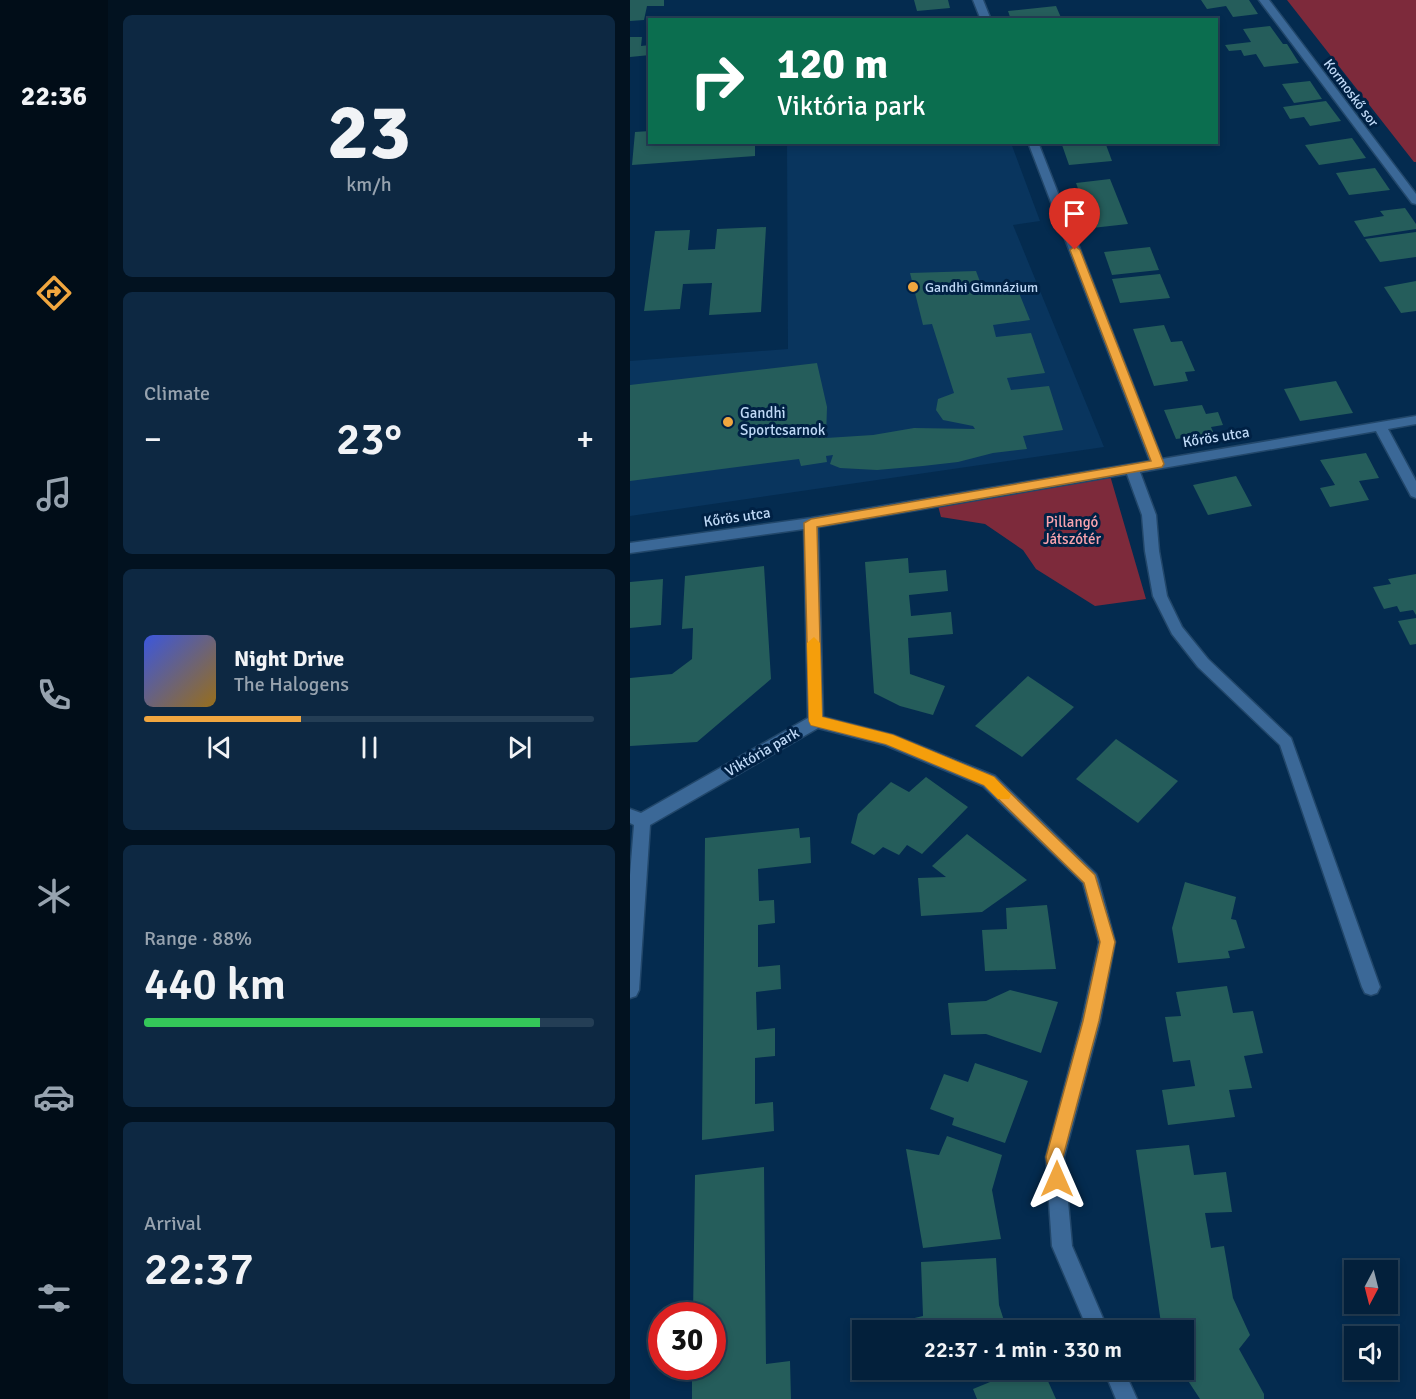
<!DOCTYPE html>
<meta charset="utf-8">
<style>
:root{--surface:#03203b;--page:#0d2842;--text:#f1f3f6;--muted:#97a3af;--line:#243e55;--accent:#f0a63f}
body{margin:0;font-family:Signika,sans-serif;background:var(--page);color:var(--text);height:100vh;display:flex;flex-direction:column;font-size:22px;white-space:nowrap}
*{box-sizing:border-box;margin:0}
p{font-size:20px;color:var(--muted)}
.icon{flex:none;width:33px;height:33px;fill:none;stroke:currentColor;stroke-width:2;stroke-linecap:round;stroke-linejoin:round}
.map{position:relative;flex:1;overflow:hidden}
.details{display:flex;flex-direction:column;gap:15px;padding:15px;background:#021220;width:522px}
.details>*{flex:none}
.hud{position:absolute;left:18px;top:18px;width:570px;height:126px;border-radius:0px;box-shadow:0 3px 9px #0003,0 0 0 2px var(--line);background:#0b6e4f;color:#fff;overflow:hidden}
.needle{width:39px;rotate:187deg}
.controls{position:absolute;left:714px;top:1260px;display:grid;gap:12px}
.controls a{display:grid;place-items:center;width:54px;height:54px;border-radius:0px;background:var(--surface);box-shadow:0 3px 9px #0003,0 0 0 2px var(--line);font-size:30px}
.speed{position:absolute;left:18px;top:1302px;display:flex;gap:12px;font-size:30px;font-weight:700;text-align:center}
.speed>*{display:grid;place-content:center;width:78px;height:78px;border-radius:50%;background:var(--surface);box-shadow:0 3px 9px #0003,0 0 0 2px var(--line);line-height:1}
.speed .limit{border:9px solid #d22;background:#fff;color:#111}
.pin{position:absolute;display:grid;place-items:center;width:51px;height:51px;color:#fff;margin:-62px -26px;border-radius:50% 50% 50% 0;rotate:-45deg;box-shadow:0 0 6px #0007}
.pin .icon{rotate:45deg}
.me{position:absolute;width:66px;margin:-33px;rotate:0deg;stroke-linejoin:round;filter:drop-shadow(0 0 4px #0008)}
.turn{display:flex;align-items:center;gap:21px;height:126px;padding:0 30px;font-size:27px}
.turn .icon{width:78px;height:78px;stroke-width:2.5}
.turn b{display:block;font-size:42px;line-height:51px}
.big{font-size:45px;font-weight:600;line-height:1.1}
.details .card{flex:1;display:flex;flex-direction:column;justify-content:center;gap:9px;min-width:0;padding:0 21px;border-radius:9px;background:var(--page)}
.details .dial{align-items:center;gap:0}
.dial b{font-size:78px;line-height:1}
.song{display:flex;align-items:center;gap:18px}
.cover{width:72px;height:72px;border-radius:9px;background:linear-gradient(135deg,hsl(230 70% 55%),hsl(40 70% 35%))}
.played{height:6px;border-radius:3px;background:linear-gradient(90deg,var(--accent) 35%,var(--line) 35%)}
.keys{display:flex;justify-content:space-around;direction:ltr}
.heat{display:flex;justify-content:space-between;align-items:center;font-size:33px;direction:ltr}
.charge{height:9px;border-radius:4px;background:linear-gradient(90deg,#34c759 88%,var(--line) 0)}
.trip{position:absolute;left:222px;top:1320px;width:342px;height:60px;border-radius:0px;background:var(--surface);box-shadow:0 3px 9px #0003,0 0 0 2px var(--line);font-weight:600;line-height:60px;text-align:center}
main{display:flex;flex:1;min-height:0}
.dock{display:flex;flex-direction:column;width:108px;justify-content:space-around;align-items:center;background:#010d18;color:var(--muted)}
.dock .icon{width:42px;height:42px}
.dock .selected{color:var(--accent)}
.dock b{font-size:27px;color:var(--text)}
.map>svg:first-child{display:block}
.built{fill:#09355e}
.green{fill:#7d2a3b}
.building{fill:#255d5b}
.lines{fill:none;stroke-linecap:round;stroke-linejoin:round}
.minor-casing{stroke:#22476a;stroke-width:3}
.minor{fill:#3b6897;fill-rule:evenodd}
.route{fill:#f0a63f;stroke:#9c6c29;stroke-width:1.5}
.slow{fill:#f59e0b}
.poi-dot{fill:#f0a63f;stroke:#002144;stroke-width:2}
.labels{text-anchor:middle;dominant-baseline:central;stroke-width:6;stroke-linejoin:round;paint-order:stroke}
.far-street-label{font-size:14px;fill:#bfd9f6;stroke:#002144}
.far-poi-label{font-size:14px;fill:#bfd9f6;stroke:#002144;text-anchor:start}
.poi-label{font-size:15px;fill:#bfd9f6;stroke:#002144;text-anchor:start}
.street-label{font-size:15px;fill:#bfd9f6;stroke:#002144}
.park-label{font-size:15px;fill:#f9a3ae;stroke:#002144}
</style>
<main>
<nav class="dock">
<b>22:36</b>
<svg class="icon selected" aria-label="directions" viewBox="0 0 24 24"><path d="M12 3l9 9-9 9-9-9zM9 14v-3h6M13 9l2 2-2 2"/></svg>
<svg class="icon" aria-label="music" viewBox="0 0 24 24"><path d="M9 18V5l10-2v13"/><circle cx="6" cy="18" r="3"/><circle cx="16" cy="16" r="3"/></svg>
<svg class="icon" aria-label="phone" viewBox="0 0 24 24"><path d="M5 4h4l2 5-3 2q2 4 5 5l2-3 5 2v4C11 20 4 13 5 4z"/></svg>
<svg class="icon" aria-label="climate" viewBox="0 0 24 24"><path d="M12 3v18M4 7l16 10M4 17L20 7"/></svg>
<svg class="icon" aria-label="car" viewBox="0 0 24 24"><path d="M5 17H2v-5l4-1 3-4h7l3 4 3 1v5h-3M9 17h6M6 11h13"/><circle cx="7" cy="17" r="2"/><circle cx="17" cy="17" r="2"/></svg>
<svg class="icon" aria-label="filters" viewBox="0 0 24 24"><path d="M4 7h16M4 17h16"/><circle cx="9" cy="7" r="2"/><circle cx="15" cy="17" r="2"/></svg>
</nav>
<section class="details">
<div class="card dial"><b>23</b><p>km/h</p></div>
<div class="card"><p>Climate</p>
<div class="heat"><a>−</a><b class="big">23°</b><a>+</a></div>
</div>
<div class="card">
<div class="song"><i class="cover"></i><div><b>Night Drive</b><p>The Halogens</p></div></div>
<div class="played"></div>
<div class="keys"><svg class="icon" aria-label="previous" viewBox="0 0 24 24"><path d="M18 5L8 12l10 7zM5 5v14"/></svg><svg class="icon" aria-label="pause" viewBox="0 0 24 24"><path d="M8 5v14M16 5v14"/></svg><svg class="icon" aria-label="next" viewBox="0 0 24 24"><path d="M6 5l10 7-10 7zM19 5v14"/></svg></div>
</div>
<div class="card"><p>Range · 88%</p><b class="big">440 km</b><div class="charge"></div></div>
<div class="card"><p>Arrival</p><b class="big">22:37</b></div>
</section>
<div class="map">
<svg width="786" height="1399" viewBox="0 0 786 1399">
<rect width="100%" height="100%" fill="#042b4f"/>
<polygon class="built" points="157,143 381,143 410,221 383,225 474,447 0,516 0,361 158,349"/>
<g class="green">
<polygon points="657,0 786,0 786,162 784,162"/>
<polygon points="479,472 516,599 465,606 406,569 393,550 355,524 311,517 307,502"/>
</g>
<g class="building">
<polygon points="0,0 34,0 34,6 17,6 14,20 0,21"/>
<polygon points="284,0 318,0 320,8 287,11"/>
<polygon points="571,0 619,0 628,14 603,17 596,6 577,9"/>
<polygon points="426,6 432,20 381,20 378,11"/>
<polygon points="640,26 653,44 657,44 669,63 634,67 626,54 614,56 611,50 599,51 595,45 621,42 613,29"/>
<polygon points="0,37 12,37 11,46 20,45 20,55 0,57"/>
<polygon points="680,81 692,99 664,103 652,84"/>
<polygon points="696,101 711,121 680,126 674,117 660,119 653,107"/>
<polygon points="20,131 20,142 125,142 125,156 2,165 5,132"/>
<polygon points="722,138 736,158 689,165 675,145"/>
<polygon points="431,142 475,142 482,161 439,165"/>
<polygon points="745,168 760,190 719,195 706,173"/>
<polygon points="480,179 498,224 462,228 446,183"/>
<polygon points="775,208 786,224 786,229 734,237 724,221 754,216 750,211"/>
<polygon points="136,227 131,312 79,315 82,283 53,284 50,309 14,311 25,231 60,230 58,250 85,249 87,229"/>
<polygon points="786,232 786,257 750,262 735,239"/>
<polygon points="520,247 529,270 482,275 474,252"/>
<polygon points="346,271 352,287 385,283 400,320 363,325 366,337 401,333 415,373 377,378 381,390 419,386 433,430 393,436 397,449 363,453 328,462 293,466 247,470 210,468 200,464 203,455 196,456 197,462 171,466 169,459 0,481 0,385 187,363 197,407 196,438 243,435 284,428 345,429 343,426 313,420 306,410 308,399 324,393 302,324 293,325 280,273"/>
<polygon points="530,274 540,298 490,303 482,279"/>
<polygon points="786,281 786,311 771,313 754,287"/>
<polygon points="534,325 541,342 552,341 565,371 555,372 558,381 524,386 503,329"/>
<polygon points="706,381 723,413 670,421 654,389"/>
<polygon points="572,405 576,414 588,412 593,425 581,427 584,434 546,439 534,410"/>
<polygon points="736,453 749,478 729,481 739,500 700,507 690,488 705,485 690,460"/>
<polygon points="606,476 622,506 578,515 563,485"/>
<polygon points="278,558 279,573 316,570 318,591 279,595 281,616 321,612 323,634 278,638 280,674 315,686 303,715 270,706 244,693 235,562"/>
<polygon points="134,566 141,679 67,742 0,746 0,678 42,674 62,659 63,628 52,629 55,576"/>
<polygon points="786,574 786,615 783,610 770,612 767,606 754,609 743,587 761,584 758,579"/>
<polygon points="33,579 31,625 0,628 0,582"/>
<polygon points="786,618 786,644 780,645 768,621"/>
<polygon points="398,676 444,707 392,757 345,726"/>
<polygon points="486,739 548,781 508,823 446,779"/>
<polygon points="296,777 338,807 292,854 277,845 269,855 253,847 244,855 221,843 228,814 261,782 279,792"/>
<polygon points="169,828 170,838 180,837 181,863 128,869 129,901 144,900 145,923 128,925 128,967 150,965 151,989 126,992 127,1030 145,1028 145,1056 125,1058 125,1104 143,1102 144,1131 72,1140 75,838"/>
<polygon points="337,834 397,880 352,912 291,916 288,878 316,877 302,866"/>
<polygon points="555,882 606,897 601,919 606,920 615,948 598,951 600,958 548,963 542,928"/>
<polygon points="417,905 426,969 355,971 352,930 377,929 376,908"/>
<polygon points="597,986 603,1013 623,1011 633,1053 614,1056 622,1088 599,1090 605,1117 538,1125 532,1090 565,1086 560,1060 543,1062 535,1017 551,1016 546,992"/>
<polygon points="380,990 428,1002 411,1053 356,1034 321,1035 318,1003 356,1001"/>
<polygon points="345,1063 398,1081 375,1143 322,1125 324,1118 300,1109 314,1074 338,1082"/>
<polygon points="317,1136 372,1155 362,1190 371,1239 293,1248 276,1149 309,1155"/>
<polygon points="559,1145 564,1175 596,1172 602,1212 575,1213 581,1248 594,1246 603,1298 620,1335 609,1349 634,1394 634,1399 570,1399 551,1370 554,1370 554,1330 532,1330 506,1150"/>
<polygon points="134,1167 136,1364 160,1361 161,1399 62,1399 62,1366 82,1366 82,1316 63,1316 65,1175"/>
<polygon points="366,1258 369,1305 377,1330 278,1330 276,1320 293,1316 291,1262"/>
<polygon points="389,1370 413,1370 426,1399 347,1399 343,1389"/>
</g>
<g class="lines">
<g class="minor-casing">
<g id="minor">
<polygon points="343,0 353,0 361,20 351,20"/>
<polygon points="629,0 639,0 786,194 786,204 782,203"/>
<polygon points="398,142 408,142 532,459 786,416 786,424 758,429 786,481 786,498 781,496 746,431 510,472 526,515 529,551 537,596 552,627 578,659 661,738 750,987 747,993 741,995 735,993 732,987 650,745 568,667 542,634 523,596 515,551 512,515 497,474 188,527 193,717 263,735 365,776 466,874 468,879 485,942 470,1021 434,1157 442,1246 478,1330 458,1330 422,1246 416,1157 452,1021 469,942 453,883 353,786 255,745 188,728 20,825 9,990 6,996 0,998 0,875 4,825 0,823 0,809 11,813 178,718 174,529 0,553 0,543 181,518 520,461"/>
<polygon points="474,1370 494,1370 507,1399 486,1399"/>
</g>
</g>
<use href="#minor" class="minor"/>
</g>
<polygon class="route" points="445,246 450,250 534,464 532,467 187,527 192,717 263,735 364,777 465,875 485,942 469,1021 433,1157 435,1179 433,1185 427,1188 421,1185 416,1157 453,1021 470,942 454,883 354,785 256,744 181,725 179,721 174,523 181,519 521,461 440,250"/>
<polygon class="slow" points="184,637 190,643 192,717 263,735 364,777 381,795 379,799 368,799 354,785 256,744 181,725 179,721 177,643"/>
<g class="poi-dot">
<circle cx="283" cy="287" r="6"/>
<circle cx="98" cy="422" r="6"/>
</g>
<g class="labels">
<g class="far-street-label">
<text transform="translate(721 93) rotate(53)">Kormoskő sor</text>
</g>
<g class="far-poi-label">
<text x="295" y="287">Gandhi Gimnázium</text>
</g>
<g class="poi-label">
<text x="110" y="413">Gandhi<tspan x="110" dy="17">Sportcsarnok</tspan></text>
</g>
<g class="street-label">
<text transform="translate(586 437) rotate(-9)">Kőrös utca</text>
<text transform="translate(107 517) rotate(-8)">Kőrös utca</text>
<text transform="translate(132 752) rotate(-30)">Viktória park</text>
</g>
<g class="park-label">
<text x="442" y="522">Pillangó<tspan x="442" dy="17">Játszótér</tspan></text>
</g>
</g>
</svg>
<div class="controls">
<a><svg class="needle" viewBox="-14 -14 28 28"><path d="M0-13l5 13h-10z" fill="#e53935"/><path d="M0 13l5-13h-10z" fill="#97a3af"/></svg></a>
<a><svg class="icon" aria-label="sound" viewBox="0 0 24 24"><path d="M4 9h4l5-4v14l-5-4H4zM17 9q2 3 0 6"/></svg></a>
</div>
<div class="speed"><div class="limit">30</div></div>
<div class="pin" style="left:445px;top:250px;background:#d93025"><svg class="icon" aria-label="arrive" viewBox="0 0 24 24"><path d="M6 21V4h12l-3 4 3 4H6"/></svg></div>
<svg class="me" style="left:427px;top:1179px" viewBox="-20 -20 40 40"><path d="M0-17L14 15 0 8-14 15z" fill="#f0a63f" stroke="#fff" stroke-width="4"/></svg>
<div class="trip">22:37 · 1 min · 330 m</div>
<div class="hud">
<div class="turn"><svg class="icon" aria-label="right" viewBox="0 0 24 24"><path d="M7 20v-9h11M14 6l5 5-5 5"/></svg><div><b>120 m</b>Viktória park</div></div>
</div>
</div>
</main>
